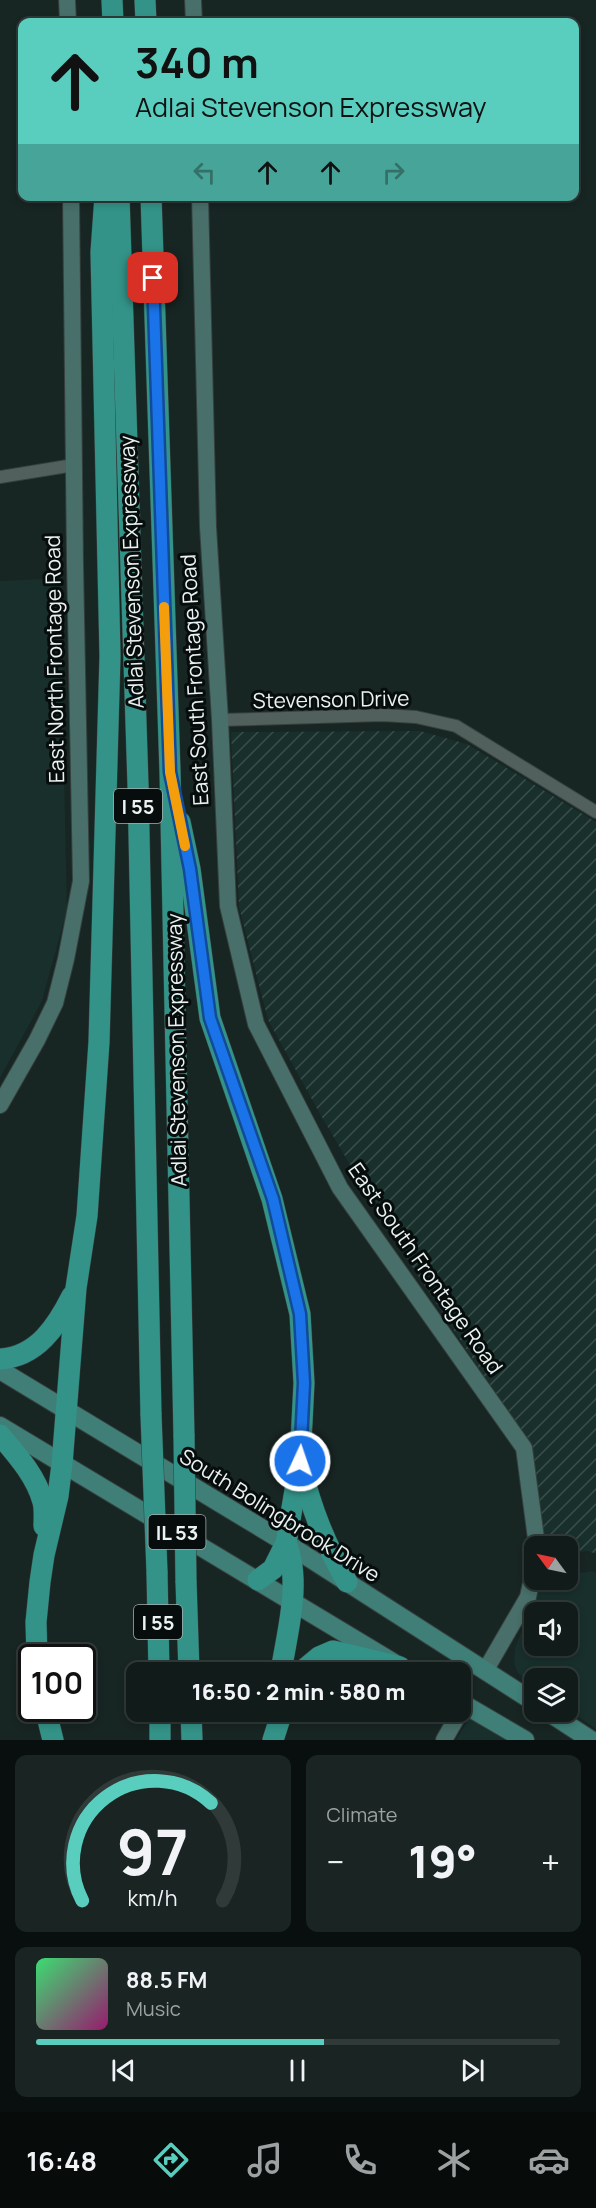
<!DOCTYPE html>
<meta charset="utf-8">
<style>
:root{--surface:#111c1a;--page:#1a2523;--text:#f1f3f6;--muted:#9ca1a2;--line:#303a39;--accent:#59cebf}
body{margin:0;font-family:Manrope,sans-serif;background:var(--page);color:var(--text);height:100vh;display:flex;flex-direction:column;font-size:22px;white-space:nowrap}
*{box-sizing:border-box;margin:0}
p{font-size:20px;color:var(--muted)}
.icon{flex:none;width:33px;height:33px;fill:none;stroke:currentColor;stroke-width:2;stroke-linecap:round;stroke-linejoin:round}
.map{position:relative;height:1740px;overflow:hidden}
.details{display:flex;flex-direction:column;gap:15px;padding:15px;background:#090f0e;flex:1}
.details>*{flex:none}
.banner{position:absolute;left:18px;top:18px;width:561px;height:183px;border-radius:12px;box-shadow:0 3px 9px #0003,0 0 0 2px var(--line);background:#59cebf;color:#111;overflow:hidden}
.needle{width:39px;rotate:303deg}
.fabs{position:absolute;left:524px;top:1536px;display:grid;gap:12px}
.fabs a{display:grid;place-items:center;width:54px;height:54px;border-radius:12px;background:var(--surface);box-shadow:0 3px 9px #0003,0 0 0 2px var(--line);font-size:30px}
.speed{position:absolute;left:18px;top:1644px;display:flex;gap:12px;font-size:30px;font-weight:700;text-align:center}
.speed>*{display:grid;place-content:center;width:78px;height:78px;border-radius:50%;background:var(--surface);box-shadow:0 3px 9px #0003,0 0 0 2px var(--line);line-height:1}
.speed .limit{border:3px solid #111;border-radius:9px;background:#fff;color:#111}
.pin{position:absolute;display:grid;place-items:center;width:51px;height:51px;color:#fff;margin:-26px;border-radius:12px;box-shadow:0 3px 9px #0006}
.me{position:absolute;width:66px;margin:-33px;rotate:3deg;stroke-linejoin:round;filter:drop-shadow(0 0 4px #0008)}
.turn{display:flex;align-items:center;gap:21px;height:126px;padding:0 18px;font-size:27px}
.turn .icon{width:78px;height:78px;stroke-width:2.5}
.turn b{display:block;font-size:42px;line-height:51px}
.lanes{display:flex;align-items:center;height:57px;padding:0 18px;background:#0003;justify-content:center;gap:30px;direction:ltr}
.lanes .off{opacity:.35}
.big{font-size:45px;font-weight:800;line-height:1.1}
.details .card{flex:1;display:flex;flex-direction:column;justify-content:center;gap:9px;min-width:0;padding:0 21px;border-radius:12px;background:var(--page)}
.details .dial{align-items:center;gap:0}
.dial svg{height:156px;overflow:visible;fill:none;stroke:var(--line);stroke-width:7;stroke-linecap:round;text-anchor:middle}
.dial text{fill:var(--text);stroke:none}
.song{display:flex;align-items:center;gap:18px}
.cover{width:72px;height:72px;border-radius:9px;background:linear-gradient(135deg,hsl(140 70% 55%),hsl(320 70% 35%))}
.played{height:6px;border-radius:3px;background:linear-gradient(90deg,var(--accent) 55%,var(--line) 55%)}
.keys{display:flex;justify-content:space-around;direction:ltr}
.heat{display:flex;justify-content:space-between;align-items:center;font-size:33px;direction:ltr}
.details .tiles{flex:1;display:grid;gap:15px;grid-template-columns:1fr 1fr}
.card:last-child{grid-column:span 2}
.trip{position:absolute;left:126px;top:1662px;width:345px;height:60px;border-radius:12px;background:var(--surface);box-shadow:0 3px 9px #0003,0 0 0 2px var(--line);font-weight:800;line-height:60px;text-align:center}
.menu{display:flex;height:96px;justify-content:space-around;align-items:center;background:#070b0a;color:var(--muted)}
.menu .icon{width:42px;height:42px}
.menu .current{color:var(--accent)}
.menu b{font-size:27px;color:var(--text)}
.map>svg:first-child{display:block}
.built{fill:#182f2b;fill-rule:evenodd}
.industrial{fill:url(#industrial-furrows)}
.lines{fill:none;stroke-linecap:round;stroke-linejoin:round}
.street-casing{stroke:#36403e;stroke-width:14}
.secondary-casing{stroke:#36403e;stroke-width:18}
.primary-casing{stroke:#36403e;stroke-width:20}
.highway-casing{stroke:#36403e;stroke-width:22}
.street{stroke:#51605d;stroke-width:12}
.secondary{stroke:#486f6a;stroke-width:16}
.primary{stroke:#3f7f77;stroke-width:18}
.highway{stroke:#339388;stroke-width:21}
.highway-bridge-casing{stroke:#36403e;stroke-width:22;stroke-linecap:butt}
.highway-bridge{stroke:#339388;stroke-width:21}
.route-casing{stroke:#114b97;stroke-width:15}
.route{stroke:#1a73e8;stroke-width:10}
.slow{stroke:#f59e0b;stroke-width:10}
.labels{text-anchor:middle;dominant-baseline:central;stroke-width:6;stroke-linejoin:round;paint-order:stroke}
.shield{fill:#070d0c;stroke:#a6aeac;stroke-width:1.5}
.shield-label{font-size:20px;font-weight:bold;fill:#eaf3f1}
.street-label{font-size:21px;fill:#eaf3f1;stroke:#070d0c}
</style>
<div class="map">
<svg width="596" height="1740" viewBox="0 0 596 1740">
<defs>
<pattern id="industrial-furrows" width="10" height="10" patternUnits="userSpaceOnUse" patternTransform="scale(1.5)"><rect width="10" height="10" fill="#182f2b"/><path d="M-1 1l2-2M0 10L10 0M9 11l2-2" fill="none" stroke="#3a4e4a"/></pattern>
</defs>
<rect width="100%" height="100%" fill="#172523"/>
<g class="built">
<polygon points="60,578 67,910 42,1001 0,1078 0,581"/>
<path d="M592 1571 596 1573V1729L567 1709V1678H534V1687L518 1673 514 1664 515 1648 542 1580H567V1575ZM534 1612H567V1646H534Z"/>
<polygon points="470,1717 507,1740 456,1740"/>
</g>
<polygon class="industrial" points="420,731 467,744 596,822 596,1554 588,1551 567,1553 567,1546 544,1546 531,1448 394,1239 320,1114 268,1020 239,907 231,732"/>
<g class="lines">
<g class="street-casing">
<g id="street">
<polyline points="0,477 74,465"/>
<polyline points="220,720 382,715 416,717 456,726 596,812"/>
</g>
</g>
<g class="secondary-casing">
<g id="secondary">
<polyline points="67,0 68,22"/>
<polyline points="193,0 194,22"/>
<polyline points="200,196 208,527 220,720 228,906 256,1024 340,1188 524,1448 537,1546"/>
<polyline points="0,1105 37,1040 55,1003 66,959 81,881 75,564 71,196"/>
<polyline points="485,1671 528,1597 534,1569"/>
<polyline points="444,1740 460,1712"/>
</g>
</g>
<g class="primary-casing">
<g id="primary">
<polyline points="0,1370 286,1543 534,1702"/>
<polyline points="0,1426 409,1672"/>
<polyline points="460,1702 525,1740"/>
<polyline points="548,1712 591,1740"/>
</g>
</g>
<g class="highway-casing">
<g id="highway">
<polyline points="112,0 113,22"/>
<polyline points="145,0 146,22"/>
<polyline points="119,196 138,785 151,1415"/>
<polyline points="151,196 170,772 184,1436"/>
<polyline points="180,822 190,869 210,1018 272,1199 300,1314 304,1383 300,1461 286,1543 273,1569 258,1580"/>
<path d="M0 1359C37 1357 57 1326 72 1296"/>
<path d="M0 1435C17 1455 36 1476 43 1502 45 1510 44 1519 44 1526"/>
<path d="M301 1467C312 1511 325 1543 347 1582"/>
<polyline points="157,1572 159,1672"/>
<polyline points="186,1581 189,1672"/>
<polyline points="37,1658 36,1622 40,1582 44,1555 58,1496 62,1464 76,1288 87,1216 99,1042 110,656 101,252 105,196"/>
<path d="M281 1672C287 1632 302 1582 286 1543"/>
<polyline points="301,1672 319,1657 333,1651 400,1667"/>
<polyline points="45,1708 53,1740"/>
<polyline points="160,1712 160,1740"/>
<polyline points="191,1712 192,1740"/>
<polyline points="273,1740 282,1712"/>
</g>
</g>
<use href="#street" class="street"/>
<use href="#secondary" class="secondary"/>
<use href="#primary" class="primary"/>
<use href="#highway" class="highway"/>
<g class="highway-bridge-casing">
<g id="highway-bridge">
<polyline points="151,1415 157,1572"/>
<polyline points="184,1436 186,1581"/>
</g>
</g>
<use href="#highway-bridge" class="highway-bridge"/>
</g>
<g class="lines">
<g class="route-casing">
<polyline id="route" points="153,278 170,772 190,869 210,1018 273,1199 300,1314 304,1383 300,1461"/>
</g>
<use href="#route" class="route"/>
<polyline class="slow" points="164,607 170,772 185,846"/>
</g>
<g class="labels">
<g class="shield">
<rect x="114" y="789" width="48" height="34" rx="4.5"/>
<rect x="148.5" y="1515" width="57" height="34" rx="4.5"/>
<rect x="134" y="1605" width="48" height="34" rx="4.5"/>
</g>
<g class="shield-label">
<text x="138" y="806">I 55</text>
<text x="177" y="1532">IL 53</text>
<text x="158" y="1622">I 55</text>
</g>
<g class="street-label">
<text transform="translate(131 572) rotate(-92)">Adlai Stevenson Expressway</text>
<text transform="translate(54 659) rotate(-91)">East North Frontage Road</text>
<text transform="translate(194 680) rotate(-93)">East South Frontage Road</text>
<text transform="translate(331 699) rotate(-1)">Stevenson Drive</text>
<text transform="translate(176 1050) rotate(-91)">Adlai Stevenson Expressway</text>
<text transform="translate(426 1268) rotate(55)">East South Frontage Road</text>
<text transform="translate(280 1515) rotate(32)">South Bolingbrook Drive</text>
</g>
</g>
</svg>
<div class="fabs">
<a><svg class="needle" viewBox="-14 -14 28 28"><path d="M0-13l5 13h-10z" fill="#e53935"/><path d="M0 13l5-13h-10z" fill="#9ca1a2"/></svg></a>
<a><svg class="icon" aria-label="sound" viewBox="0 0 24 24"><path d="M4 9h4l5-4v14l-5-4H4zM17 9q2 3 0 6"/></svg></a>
<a><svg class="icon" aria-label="layers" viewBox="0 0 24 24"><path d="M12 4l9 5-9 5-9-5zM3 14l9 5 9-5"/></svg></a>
</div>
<div class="speed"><div class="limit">100</div></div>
<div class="pin" style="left:153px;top:278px;background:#d93025"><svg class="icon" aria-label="arrive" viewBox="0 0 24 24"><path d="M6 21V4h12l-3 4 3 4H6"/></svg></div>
<svg class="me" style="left:300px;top:1461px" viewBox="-20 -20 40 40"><circle r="17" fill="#1a73e8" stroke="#fff" stroke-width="3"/><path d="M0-11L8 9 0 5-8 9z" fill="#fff"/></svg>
<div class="trip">16:50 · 2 min · 580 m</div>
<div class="banner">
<div class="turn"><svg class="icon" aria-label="ahead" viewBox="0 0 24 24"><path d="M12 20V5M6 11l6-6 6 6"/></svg><div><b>340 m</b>Adlai Stevenson Expressway</div></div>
<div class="lanes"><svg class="icon off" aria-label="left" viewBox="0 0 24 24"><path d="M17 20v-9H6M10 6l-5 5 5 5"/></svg><svg class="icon" aria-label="ahead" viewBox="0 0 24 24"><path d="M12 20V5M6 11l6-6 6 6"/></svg><svg class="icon" aria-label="ahead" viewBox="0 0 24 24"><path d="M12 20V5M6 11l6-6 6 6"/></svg><svg class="icon off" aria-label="right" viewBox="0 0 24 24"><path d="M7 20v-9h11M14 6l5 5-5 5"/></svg></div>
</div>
</div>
<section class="details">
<div class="tiles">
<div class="card dial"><svg viewBox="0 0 100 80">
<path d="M14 69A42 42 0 1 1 86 69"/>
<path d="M14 69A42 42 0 0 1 80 19" stroke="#59cebf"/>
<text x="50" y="56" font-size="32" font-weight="700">97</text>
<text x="50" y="72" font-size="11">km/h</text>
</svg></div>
<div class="card"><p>Climate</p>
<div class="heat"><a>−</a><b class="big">19°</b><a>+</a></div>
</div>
<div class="card">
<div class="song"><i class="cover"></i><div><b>88.5 FM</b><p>Music</p></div></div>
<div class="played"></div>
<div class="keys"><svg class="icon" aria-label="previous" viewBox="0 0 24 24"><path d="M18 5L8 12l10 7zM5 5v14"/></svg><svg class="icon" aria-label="pause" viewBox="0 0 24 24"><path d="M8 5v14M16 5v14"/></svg><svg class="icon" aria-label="next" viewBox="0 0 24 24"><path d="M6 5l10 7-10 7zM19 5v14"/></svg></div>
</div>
</div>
</section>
<nav class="menu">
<b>16:48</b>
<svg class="icon current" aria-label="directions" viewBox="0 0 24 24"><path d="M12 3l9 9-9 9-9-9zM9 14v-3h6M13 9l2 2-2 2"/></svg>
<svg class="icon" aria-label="music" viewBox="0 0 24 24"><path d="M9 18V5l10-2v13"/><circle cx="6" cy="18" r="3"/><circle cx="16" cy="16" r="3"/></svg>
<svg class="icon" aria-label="phone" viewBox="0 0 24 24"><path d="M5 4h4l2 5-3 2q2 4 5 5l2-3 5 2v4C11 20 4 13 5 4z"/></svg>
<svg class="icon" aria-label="climate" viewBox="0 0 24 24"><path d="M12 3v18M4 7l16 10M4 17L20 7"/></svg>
<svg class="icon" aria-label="car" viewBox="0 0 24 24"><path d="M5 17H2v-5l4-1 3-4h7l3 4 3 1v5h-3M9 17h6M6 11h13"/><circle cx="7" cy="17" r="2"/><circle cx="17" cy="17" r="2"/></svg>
</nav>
